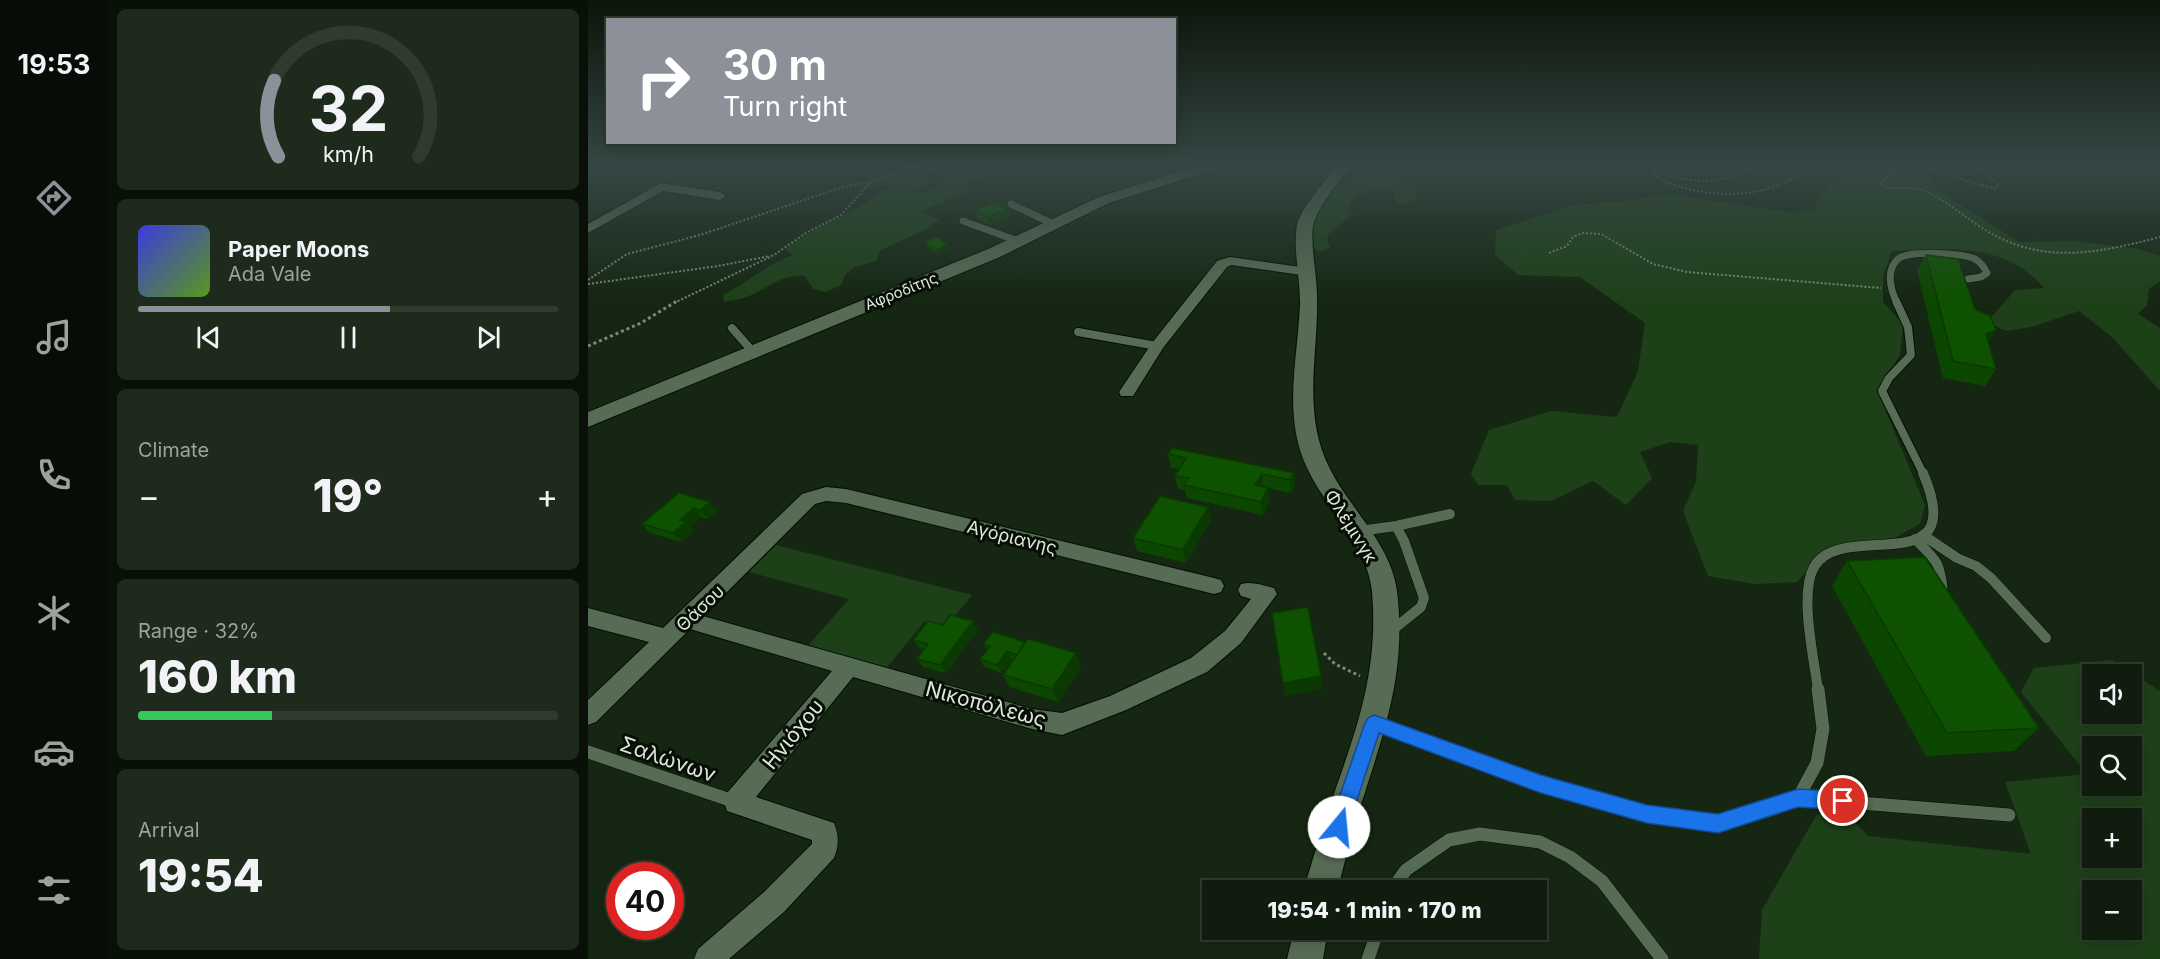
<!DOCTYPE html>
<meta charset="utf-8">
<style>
:root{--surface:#101d0e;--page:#1e2a1c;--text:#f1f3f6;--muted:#9ca29e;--line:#303b2e;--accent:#8c9099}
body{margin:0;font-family:Inter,sans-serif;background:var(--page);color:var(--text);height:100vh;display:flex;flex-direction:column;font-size:22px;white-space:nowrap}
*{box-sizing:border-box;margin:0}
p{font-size:20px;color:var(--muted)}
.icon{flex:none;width:33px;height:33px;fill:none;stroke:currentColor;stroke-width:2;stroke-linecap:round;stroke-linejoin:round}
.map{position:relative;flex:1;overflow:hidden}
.side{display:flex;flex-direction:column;gap:9px;padding:9px;background:#091008;width:480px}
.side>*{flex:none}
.top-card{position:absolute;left:18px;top:18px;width:570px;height:126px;border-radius:0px;box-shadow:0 3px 15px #0003,0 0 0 2px var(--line);background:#8c9099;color:#fff;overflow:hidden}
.controls{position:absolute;left:1494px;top:664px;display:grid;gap:12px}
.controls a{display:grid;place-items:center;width:60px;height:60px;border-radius:0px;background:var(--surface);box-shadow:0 3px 15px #0003,0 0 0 2px var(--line);font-size:30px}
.speed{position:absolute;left:18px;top:862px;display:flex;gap:12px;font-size:30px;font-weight:700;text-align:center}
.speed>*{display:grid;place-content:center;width:78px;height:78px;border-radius:50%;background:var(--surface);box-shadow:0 3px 15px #0003,0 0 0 2px var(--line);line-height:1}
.speed .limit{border:9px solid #d22;background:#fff;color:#111}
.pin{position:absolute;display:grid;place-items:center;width:51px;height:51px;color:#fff;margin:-26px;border:3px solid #fff;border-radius:50%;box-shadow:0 2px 6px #0007}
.me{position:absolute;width:66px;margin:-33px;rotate:17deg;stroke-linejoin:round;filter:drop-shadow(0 0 4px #0008)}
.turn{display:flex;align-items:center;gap:21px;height:126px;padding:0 18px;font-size:27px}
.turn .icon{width:78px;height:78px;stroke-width:2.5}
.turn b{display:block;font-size:42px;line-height:51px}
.big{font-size:45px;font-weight:800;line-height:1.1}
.side .widget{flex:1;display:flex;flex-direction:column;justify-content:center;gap:9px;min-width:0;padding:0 21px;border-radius:9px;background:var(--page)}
.side .dial{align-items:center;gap:0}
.dial svg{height:156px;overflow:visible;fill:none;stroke:var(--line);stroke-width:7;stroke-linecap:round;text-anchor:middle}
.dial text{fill:var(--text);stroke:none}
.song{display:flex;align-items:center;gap:18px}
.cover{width:72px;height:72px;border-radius:9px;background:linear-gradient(135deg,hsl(240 70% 55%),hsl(90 70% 35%))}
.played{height:6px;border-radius:3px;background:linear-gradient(90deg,var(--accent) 60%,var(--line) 60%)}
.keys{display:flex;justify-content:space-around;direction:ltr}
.heat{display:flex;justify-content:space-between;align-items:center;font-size:33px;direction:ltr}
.charge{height:9px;border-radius:4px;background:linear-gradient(90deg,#34c759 32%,var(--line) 0)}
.trip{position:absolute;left:614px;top:880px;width:345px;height:60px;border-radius:0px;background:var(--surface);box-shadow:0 3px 15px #0003,0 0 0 2px var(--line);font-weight:800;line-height:60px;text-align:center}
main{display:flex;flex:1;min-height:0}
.tab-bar{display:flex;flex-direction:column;width:108px;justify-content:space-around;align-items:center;background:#060c06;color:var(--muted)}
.tab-bar .icon{width:42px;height:42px}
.tab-bar .selected{color:var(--accent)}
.tab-bar b{font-size:27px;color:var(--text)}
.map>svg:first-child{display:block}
.green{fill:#1e4019;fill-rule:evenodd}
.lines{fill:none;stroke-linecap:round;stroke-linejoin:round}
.service-far3-casing{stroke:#020f01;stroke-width:8}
.service-far2-casing{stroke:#020f01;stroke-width:10}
.service-far1-casing{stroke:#020f01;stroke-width:11}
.service-casing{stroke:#020f01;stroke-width:14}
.minor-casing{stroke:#020f01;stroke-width:2}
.tertiary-casing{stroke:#020f01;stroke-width:2}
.path-far1{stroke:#7b8a78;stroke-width:2;stroke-dasharray:2 2;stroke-linecap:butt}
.path{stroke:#7b8a78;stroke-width:3;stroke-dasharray:3 3;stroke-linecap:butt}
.service-far3{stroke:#576c54;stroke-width:7}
.service-far2{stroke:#576c54;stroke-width:8}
.service-far1{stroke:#576c54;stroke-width:10}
.service{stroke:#576c54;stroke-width:13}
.minor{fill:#576c54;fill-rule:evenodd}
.tertiary{fill:#576c54;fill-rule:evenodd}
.wall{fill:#0c4701}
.shaded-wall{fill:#0a3901}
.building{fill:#0e5201;stroke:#0a3901;stroke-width:1.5}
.route{fill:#1a73e8;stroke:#114b97;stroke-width:1.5}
.labels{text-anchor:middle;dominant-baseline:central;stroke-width:6;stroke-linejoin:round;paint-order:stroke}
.far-street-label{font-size:15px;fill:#dde8da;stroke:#060e05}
.street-label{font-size:18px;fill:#dde8da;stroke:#060e05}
.near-street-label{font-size:21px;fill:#dde8da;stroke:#060e05}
</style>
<main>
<nav class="tab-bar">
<b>19:53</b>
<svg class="icon selected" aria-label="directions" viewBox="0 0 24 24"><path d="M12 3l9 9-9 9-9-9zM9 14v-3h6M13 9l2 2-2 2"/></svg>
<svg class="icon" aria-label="music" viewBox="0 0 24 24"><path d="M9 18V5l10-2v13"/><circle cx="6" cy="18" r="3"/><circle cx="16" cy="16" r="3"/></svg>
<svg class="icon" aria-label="phone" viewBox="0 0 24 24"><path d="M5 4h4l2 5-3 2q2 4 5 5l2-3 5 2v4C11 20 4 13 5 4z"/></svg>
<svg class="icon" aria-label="climate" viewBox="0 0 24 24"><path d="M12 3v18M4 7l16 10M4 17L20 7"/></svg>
<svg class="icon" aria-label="car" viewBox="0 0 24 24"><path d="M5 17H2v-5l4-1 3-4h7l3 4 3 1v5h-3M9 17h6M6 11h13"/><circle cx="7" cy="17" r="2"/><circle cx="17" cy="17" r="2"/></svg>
<svg class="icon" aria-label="filters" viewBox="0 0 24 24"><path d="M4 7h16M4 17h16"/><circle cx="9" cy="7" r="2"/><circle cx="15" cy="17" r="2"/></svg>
</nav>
<section class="side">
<div class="widget dial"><svg viewBox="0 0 100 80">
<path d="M14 69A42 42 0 1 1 86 69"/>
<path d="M14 69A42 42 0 0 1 12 30" stroke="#8c9099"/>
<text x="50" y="56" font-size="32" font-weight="700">32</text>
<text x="50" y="72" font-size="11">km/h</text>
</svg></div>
<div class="widget">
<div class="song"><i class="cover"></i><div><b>Paper Moons</b><p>Ada Vale</p></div></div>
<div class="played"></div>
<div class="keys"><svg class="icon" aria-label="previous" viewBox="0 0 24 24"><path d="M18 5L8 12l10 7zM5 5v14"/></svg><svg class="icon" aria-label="pause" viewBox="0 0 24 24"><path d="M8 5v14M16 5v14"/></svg><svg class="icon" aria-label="next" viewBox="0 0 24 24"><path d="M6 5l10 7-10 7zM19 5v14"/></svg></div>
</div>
<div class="widget"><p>Climate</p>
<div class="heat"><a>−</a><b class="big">19°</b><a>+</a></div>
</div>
<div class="widget"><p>Range · 32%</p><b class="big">160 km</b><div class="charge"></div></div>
<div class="widget"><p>Arrival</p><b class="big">19:54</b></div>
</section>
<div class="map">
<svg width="1572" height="959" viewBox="0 0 1572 959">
<rect width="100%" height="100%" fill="#152712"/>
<g class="green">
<path d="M323 165H351L338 174 339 185 325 193C345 191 344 190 357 177 370 173 380 173 394 177L378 184 383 190 333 211 351 220 340 228 293 250 288 261 267 267 258 274 253 285 238 292 225 289 217 276C193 273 179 289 159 297 151 300 143 300 135 302L136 294C160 282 180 264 205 255L197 250C230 223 270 212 303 186 292 184 282 190 270 190L271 186 298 173Z"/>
<path d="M1260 165H1362L1338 170 1347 188 1431 242 1486 241 1550 249 1572 256V281L1561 289 1559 305 1550 314 1572 328V391L1524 337 1491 311 1443 327 1418 331 1399 322 1427 290 1456 288C1416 241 1360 249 1304 251L1295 276V302L1315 324 1312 355 1289 390 1337 505 1332 524 1306 538 1239 547 1209 582 1167 584 1120 576 1095 511 1108 482 1110 445 1082 442 1052 452 1064 478 1038 505 1005 481 963 501 927 500 919 485H890L883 474 901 430 963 411 1029 417 1050 371 1057 323 992 277 930 275 907 255 908 230 985 205 1028 202 1077 194 1210 213 1225 209 1236 190Z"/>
<path d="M774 169 812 175 829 190V197L820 203H808L805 198 808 191C788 187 778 190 762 203L761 208 766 214C756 220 750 228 740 234L739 241 743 247 732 252 722 246 724 221 732 203 740 200 739 191 756 183Z"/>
<polygon points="188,545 384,595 357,628 336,622 296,671 218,648 261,599 161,572"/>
<path d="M1524 660 1572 691V959H1171L1174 910 1229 814 1264 819 1280 836 1443 854 1417 782 1499 774 1433 692 1446 668ZM1504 675H1544V714H1504ZM1504 747H1544V786H1504ZM1504 819H1544V858H1504ZM1504 891H1544V930H1504Z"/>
</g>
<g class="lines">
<g class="service-far3-casing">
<g id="service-far3">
<polyline points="423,204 465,224"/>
<polyline points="375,221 430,241"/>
<path d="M1309 303C1303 291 1297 270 1310 259 1321 250 1374 253 1387 259 1393 262 1396 267 1399 273L1393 277 1380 279"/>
</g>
</g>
<g class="service-far2-casing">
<g id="service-far2">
<polyline points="1308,301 1320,327 1323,355 1301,378 1294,391 1336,475"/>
<polyline points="144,328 165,352"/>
<polyline points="490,332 569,346"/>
</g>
</g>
<g class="service-far1-casing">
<g id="service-far1">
<polyline points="771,531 808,526 862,514"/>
<polyline points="1335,535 1369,558 1388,566 1403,578 1458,638"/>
<path d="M1327 539C1349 561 1352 561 1355 593"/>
<polyline points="802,632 833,607 836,598 816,541 808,526"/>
<path d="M1230 690C1226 658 1211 594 1226 567 1253 518 1383 585 1335 473"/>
</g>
</g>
<g class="service-casing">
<g id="service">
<polyline points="786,723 953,784 1059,814 1129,823 1210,798 1229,763 1235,729 1230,689"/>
<polyline points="0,752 148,802"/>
<polyline points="1210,798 1421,815"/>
<polyline points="803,891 818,870 861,840 892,834 952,842 982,857 1014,881 1074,959"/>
<polyline points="780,959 790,930"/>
</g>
</g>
<g class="minor-casing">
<g id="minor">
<polygon points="73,183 132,192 138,196 132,200 75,191 0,233 0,224"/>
<polygon points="642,257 720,268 727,272 720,276 643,265 639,267 575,348 545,396 533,396 531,392 564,343 629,261"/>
<path d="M238 487 258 489 626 578 633 580 636 586 633 592 626 594 258 503 238 501 227 504 115 616 444 709 474 713 522 696 603 658 637 631 663 599 653 596 650 590 653 584C664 581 675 585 686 588L689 594 653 643 619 672 538 710 474 735 444 729 265 677 168 797 246 823C251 835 251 846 246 858L196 912 141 959H106L110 949 176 892 224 844V840L139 811 136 802 139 793 244 671 102 629 8 722 0 725V700L61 642 0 626V608L75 628 214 494Z"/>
</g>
</g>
<g class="tertiary-casing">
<g id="tertiary">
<polygon points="612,165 633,165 631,168 521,203 412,257 0,427 0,412 400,249 511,197"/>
<path d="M749 165H763C751 182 733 202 726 222 721 236 729 277 729 294 731 353 713 413 742 469 762 509 803 544 809 591 819 673 796 732 772 808 763 835 757 863 749 891H715C724 864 731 836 741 808 767 733 791 674 784 592 780 546 738 509 719 468 694 415 710 359 712 303 712 278 705 250 709 225 712 209 739 179 749 165Z"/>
<polygon points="706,930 740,930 735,959 699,959"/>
</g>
</g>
<g class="path-far1">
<path d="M1064 165 1069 178C1107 195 1151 200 1191 185 1203 180 1215 171 1227 165"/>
<path d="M1387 165 1411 185 1408 188C1369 184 1326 148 1292 184 1307 192 1322 185 1337 191 1355 198 1380 220 1399 231 1456 265 1510 253 1572 237"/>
<path d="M1067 171C1101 182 1133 188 1163 165"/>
<polyline points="961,253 979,246 985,237 994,233 1013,234 1065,264 1099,272 1293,288"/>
<polyline points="0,280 39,254 112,235 255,187 283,182 329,165"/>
<polyline points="0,284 130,266 182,256"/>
<polyline points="86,303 186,255 218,233 253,215 283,182"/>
</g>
<g class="path">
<polyline points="0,346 53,323 89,301"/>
<polyline points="736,653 747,664 772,676"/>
</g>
<use href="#service-far3" class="service-far3"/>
<use href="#service-far2" class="service-far2"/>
<use href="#service-far1" class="service-far1"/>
<use href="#service" class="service"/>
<use href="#minor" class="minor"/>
<use href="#tertiary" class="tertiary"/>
</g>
<g class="wall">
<polygon points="419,209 422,217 402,225 390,218 387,210"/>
<polygon points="336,242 362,249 349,254 338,246"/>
<polygon points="1338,255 1408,330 1400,342 1408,369 1397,386 1355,378 1329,271"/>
<polygon points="580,454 706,473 707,486 703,493 680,488 682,501 675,515 599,498 597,490 590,489 587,476 591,469 583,467"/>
<polygon points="122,502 129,511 120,519 113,517 102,526 106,531 93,542 62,533 54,524"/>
<polygon points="620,507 623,520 598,563 549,551 545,538"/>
<polygon points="1259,561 1451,728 1426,751 1338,756 1244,586"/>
<polygon points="355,625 390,630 358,673 335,667 329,659 336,650 331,648 325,640"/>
<polygon points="395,644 493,666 470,702 422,687 415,675 425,660 424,660 414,673 396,667 392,659 399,650"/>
</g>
<g class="shaded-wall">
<polygon points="419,209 422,217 402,225 399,217"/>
<polygon points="360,245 362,249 349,254 348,250"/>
<polygon points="1408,330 1397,347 1398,334"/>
<polygon points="706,473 707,486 703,493 702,480"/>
<polygon points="674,474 675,487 667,485"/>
<polygon points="680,488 682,501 675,515 673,502"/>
<polygon points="122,502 129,511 120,519 112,510"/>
<polygon points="620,507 623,520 598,563 595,550"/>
<polygon points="106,508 113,517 102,526 106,531 93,542 85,533 92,520"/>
<polygon points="385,621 390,630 358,673 352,665"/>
<polygon points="419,651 424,660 414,673 409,665"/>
<polygon points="488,653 493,666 470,702 464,689"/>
<polygon points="733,676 734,689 697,696 695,683"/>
</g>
<g class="building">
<polygon points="407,202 419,209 399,217 387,210"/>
<polygon points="349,237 360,245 348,250 336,242"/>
<polygon points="1338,255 1370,259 1387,309 1402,316 1408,330 1398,334 1408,369 1365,361"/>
<polygon points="584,448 706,473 702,480 674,474 667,485 680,488 673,502 596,485 600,478 587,476 598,458 580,454"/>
<polygon points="91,493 122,502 112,510 106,508 92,520 98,522 85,533 54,524"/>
<polygon points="572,496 620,507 595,550 545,538"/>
<polygon points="1337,557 1451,728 1359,733 1259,561"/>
<polygon points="720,607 733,676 695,683 684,613"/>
<polygon points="362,615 385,621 352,665 329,659 340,644 325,640 340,621 355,625"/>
<polygon points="405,632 437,642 429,655 419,651 409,665 392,659 402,646 395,644"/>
<polygon points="440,639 488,653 464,689 415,675"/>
</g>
<linearGradient id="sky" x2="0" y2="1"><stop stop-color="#0c150a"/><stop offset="0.55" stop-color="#354744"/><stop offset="1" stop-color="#354744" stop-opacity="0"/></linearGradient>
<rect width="1572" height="299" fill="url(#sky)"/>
<polygon class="route" points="786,715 953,775 1059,805 1130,814 1210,789 1255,792 1261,794 1264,801 1261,807 1255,810 1210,807 1130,833 1059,823 953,793 791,733 760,827 758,834 751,836 744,834 741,827 777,723 780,718"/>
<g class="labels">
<g class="far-street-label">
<text transform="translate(313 291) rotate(-22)">Αφροδίτης</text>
</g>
<g class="street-label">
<text transform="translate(763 526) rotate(58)">Φλέμινγκ</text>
<text transform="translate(424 537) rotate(14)">Αγόριανης</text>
<text transform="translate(112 608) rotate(-44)">Θάσου</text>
</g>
<g class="near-street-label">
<text transform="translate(398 704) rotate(15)">Νικοπόλεως</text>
<text transform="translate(205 734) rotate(-51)">Ηνιόχου</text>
<text transform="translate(80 759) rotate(19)">Σαλώνων</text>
</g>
</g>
</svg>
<div class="controls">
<a><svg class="icon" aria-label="sound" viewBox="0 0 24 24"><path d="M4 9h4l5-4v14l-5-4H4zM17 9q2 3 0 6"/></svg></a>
<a><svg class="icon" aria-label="search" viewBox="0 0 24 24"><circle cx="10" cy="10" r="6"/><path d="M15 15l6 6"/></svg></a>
<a>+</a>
<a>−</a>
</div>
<div class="speed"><div class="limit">40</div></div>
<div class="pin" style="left:1255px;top:801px;background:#d93025"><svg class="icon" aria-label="arrive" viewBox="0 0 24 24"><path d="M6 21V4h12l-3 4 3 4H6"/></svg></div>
<svg class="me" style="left:751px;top:827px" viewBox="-20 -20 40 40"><circle r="19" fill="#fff"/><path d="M0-13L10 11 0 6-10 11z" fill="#1a73e8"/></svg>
<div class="trip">19:54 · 1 min · 170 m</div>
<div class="top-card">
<div class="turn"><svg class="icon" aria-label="right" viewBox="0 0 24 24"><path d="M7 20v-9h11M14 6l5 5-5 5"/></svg><div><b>30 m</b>Turn right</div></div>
</div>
</div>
</main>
